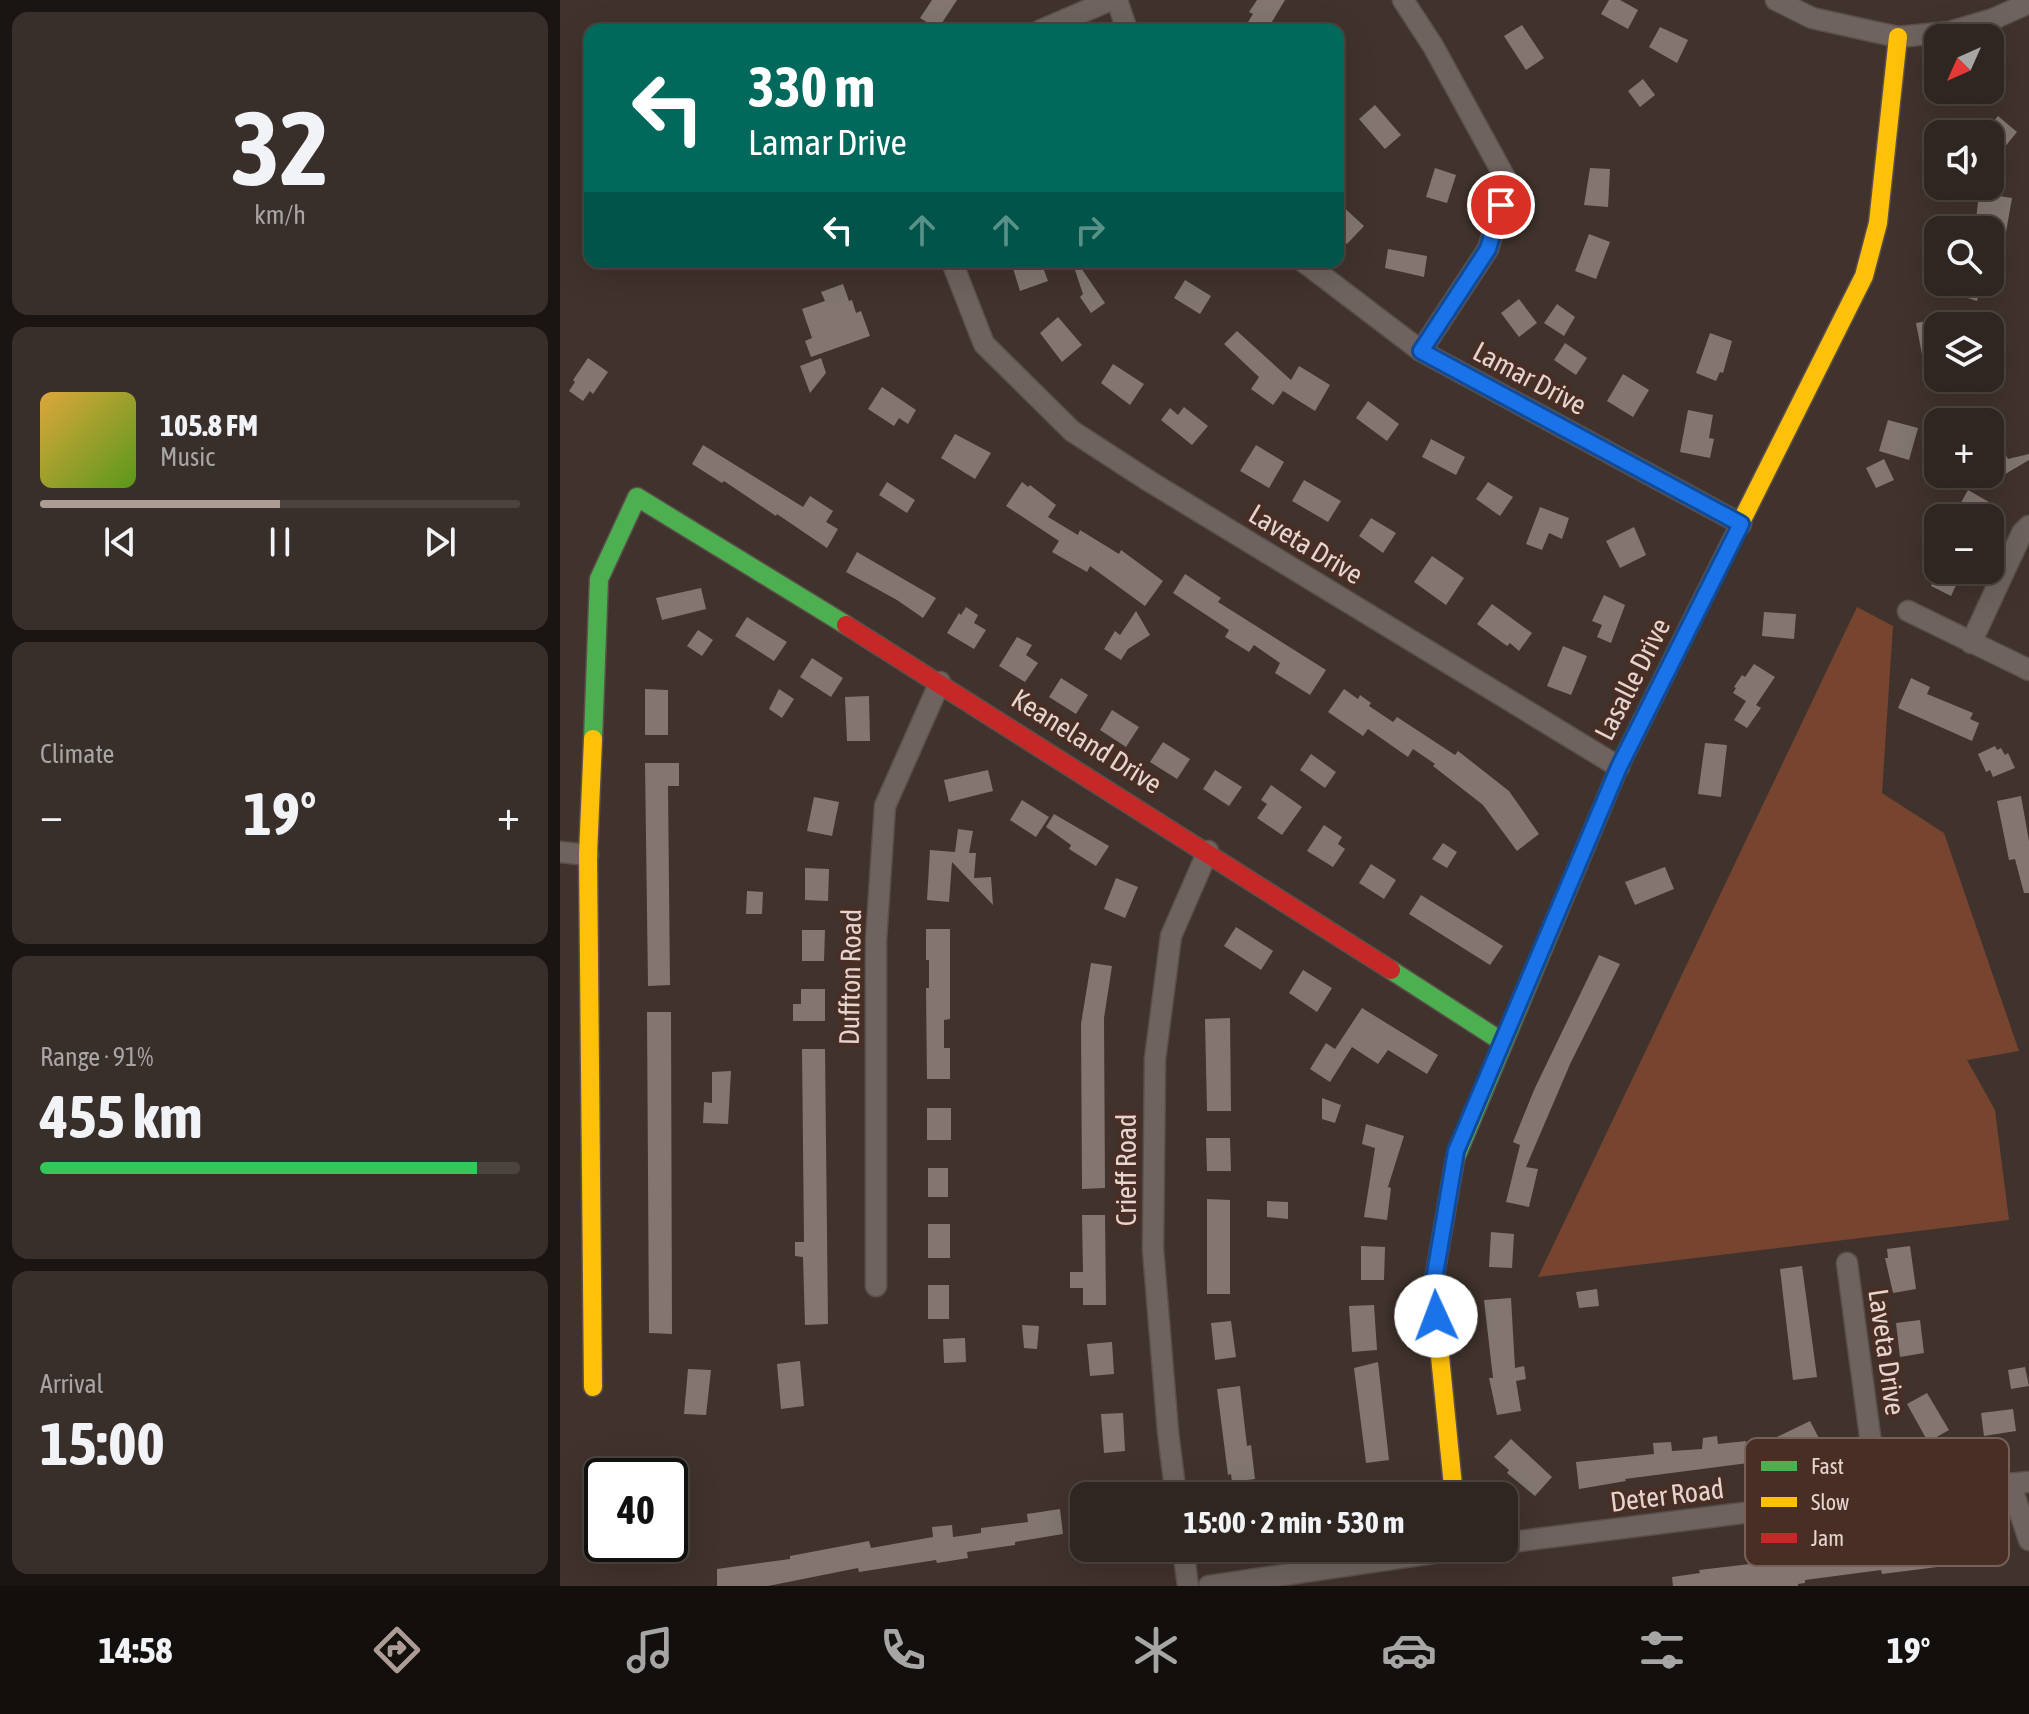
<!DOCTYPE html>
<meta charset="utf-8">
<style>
:root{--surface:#302621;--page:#382e2a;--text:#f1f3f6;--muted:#a8a5a5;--line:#4b433f;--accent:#ac9c95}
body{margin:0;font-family:"Asap Condensed",sans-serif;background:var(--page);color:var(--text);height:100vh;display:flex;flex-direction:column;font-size:30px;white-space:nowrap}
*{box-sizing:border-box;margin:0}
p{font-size:26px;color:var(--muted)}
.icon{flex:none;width:44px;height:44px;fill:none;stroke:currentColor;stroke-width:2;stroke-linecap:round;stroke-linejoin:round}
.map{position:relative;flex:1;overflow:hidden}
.details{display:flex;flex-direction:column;gap:12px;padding:12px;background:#1a1512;width:560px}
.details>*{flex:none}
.hud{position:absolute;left:24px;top:24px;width:760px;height:244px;border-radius:16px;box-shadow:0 8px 32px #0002,0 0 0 2px var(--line);background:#00695c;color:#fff;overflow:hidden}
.needle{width:52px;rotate:225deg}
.controls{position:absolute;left:1364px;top:24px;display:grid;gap:16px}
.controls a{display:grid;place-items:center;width:80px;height:80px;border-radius:16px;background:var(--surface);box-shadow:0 8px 32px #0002,0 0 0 2px var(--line);font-size:40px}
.speed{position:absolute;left:24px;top:1458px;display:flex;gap:16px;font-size:40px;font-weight:700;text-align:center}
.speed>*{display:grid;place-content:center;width:104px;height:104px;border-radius:50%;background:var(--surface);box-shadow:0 8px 32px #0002,0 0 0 2px var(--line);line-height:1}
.speed .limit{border:4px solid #111;border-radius:12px;background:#fff;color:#111}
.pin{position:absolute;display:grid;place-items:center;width:68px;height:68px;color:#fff;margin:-34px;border:4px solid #fff;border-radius:50%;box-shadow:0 2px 8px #0007}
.me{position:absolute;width:88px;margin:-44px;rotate:358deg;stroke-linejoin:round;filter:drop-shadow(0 0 6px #0008)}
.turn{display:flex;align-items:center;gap:28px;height:168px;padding:0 32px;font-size:36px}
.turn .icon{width:104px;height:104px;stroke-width:2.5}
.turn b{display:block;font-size:56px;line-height:68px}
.lanes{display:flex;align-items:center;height:76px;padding:0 32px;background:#0003;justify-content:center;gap:40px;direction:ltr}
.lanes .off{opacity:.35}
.big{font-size:60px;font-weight:700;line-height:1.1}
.details .widget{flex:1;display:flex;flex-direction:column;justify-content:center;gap:12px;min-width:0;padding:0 28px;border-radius:16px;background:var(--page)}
.details .dial{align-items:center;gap:0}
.dial b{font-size:104px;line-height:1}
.song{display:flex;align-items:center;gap:24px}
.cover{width:96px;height:96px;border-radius:12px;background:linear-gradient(135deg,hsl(40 70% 55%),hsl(90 70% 35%))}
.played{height:8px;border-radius:4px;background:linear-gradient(90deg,var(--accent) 50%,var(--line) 50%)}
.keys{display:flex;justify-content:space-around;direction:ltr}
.heat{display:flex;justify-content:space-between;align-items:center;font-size:44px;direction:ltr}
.charge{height:12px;border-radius:6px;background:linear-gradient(90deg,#34c759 91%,var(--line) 0)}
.trip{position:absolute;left:510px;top:1482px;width:448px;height:80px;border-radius:16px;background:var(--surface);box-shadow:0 8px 32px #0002,0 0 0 2px var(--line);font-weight:700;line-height:80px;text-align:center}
.menu{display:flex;height:128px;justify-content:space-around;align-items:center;background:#130f0d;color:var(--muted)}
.menu .icon{width:56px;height:56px}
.menu .active{color:var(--accent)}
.menu b{font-size:36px;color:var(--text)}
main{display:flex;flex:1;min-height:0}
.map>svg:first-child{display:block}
.green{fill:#77442f}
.building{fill:#837671}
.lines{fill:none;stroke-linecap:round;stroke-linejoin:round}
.street-casing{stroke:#5c4f4a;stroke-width:23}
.fast-casing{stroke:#5c4f4a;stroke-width:21}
.slow-casing{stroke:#5c4f4a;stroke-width:21}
.jam-casing{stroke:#5c4f4a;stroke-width:21}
.street{stroke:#6e635e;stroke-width:20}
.fast{stroke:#4caf50;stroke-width:18}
.slow{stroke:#ffc107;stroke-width:18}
.jam{stroke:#c62828;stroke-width:18}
.route-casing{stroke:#114b97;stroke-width:20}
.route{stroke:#1a73e8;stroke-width:14}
.labels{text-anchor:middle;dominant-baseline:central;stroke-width:8;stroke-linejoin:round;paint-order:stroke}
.street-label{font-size:28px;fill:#e6d5ce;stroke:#482e24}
.key{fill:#482e24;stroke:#776057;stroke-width:2}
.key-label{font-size:22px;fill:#e6d5ce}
</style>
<main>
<section class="details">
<div class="widget dial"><b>32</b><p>km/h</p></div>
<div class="widget">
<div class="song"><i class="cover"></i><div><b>105.8 FM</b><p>Music</p></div></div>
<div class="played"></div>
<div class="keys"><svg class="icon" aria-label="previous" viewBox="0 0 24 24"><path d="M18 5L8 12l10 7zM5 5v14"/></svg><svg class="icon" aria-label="pause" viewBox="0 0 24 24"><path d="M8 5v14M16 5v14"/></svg><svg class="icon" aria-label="next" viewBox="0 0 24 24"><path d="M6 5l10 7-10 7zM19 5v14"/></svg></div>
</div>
<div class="widget"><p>Climate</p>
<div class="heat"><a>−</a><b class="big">19°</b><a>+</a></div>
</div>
<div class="widget"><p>Range · 91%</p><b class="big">455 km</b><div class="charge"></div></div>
<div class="widget"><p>Arrival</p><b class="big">15:00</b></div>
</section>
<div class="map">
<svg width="1469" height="1586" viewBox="0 0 1469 1586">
<rect width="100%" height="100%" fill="#40322c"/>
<polygon class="green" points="1297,607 1333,626 1322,793 1384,833 1459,1051 1407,1060 1435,1110 1449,1220 978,1277"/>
<g class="building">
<polygon points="372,0 397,0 378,29 360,18"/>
<polygon points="697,0 725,0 707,30 683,30 693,14 689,12"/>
<polygon points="1049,0 1060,0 1078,10 1068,29 1041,14"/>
<polygon points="962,25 984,58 966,70 944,36"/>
<polygon points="1100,27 1128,40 1117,63 1089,47"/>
<polygon points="1083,79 1095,95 1080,107 1068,91"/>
<polygon points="815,105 841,135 825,149 799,119"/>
<polygon points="1438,116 1457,132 1430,165 1430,126"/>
<polygon points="875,168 896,175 887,203 866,197"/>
<polygon points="1030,168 1050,169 1048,207 1024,205"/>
<polygon points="1419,193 1452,198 1445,238 1430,235 1430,230 1419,230 1421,221 1416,220"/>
<polygon points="778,202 804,226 787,244 778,236"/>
<polygon points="1029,234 1050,242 1036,279 1015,271"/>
<polygon points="828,249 867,256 864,277 825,268"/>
<polygon points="451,262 481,262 488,281 460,291"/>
<polygon points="517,262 545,303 531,313 520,297 523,294 513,264"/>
<polygon points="625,280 651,296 640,314 614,298"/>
<polygon points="1399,282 1423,282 1417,301 1395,294"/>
<polygon points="283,284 289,301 292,300 296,313 301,311 310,336 251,357 245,341 252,338 242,309 265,301 261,292"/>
<polygon points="959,299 977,323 959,337 941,313"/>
<polygon points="997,304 1015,317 1004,336 984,323"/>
<polygon points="498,317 522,345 502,362 480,333"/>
<polygon points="1378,319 1378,373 1366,375 1356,323"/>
<polygon points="677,331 731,380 739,366 770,385 755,411 723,391 713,405 691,389 699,377 664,344"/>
<polygon points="1150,333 1172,341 1163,373 1160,372 1156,381 1136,373"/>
<polygon points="1005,343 1027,358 1016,375 994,360"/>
<polygon points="28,358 48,372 33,394 30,391 23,401 9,391 15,382 13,380"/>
<polygon points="261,358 266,373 250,393 240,366"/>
<polygon points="553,364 584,384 570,405 541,383"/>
<polygon points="1063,374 1089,390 1073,417 1047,401"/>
<polygon points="322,387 356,410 348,424 339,418 334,426 308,409"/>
<polygon points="808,401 839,424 827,441 796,418"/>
<polygon points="624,407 648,426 632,445 601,420 610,408 618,415"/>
<polygon points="1128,410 1153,415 1149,438 1154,439 1150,458 1120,452"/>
<polygon points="1328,420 1358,428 1349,460 1319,451"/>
<polygon points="395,434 431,453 415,479 381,458"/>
<polygon points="871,439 905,457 896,475 862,457"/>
<polygon points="1439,443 1448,459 1469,454 1469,460 1430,483 1430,448"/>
<polygon points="143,445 243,507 250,496 273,511 266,522 278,529 267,548 217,514 216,516 164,481 162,483 132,464"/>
<polygon points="696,445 724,462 709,488 680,471"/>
<polygon points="1324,459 1334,480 1316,488 1306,468"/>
<polygon points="744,480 781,501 768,522 732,501"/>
<polygon points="327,482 355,500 347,513 319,495"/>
<polygon points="462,482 468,487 470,485 496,505 488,517 518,535 520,530 559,554 561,550 603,581 585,606 530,566 527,572 492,552 499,541 446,506"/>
<polygon points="928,482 953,497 940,516 916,499"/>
<polygon points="1408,490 1429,502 1428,504 1434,508 1429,518 1415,518 1398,508"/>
<polygon points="980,507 1009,518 1002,539 989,533 982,550 966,544"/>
<polygon points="811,518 836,533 823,553 799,536"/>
<polygon points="1074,527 1086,555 1060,568 1046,541"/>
<polygon points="297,552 376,598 363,618 337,600 286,572"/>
<polygon points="872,556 904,578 886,605 854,582"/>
<polygon points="1380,570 1390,570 1401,575 1391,596 1371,586"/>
<polygon points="625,574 661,598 658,602 766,670 750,695 715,673 720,663 694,645 689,652 665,637 669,630 613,593"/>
<polygon points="141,588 146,609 102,620 96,598"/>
<polygon points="1044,595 1065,605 1051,643 1037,637 1042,625 1032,621"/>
<polygon points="932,604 972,633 959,651 950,643 947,646 917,624"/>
<polygon points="406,607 418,615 414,623 426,630 414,649 387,633 399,613 401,615"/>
<polygon points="576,611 590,635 568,649 561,660 544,649 555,631 560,635"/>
<polygon points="1204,612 1236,614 1234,639 1202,636"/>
<polygon points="187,617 227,642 214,661 175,636"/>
<polygon points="138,630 153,640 142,656 127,646"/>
<polygon points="457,637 472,645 466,655 478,663 465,682 439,666"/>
<polygon points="1003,646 1027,656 1011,695 987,686"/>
<polygon points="252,658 283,678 271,697 240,677"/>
<polygon points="1194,664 1215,677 1196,705 1201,708 1187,728 1174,720 1186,701 1173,693 1176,688 1174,687 1182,675 1185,677"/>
<polygon points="501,678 528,695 516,714 489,697"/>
<polygon points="1351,678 1370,687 1367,694 1413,713 1410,719 1419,723 1412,741 1338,708"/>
<polygon points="85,689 108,690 108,735 85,735"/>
<polygon points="219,689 234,699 222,718 209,709"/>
<polygon points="784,689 798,699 800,695 811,703 809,706 833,722 837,717 895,755 898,751 949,791 979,834 957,851 923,805 873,766 875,764 853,749 848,757 808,729 803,736 768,712"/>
<polygon points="309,696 310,741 287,741 285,697"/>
<polygon points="552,710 579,727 566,747 540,730"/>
<polygon points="603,742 630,759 617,779 590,762"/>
<polygon points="1145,743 1167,745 1161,797 1138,794"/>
<polygon points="1435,746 1437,750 1441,748 1445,755 1448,753 1455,768 1433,777 1430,770 1426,772 1418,754"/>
<polygon points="751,754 776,772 765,788 740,770"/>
<polygon points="85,763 119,763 119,786 108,786 110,985 88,986"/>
<polygon points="428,770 433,791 389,802 384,780"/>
<polygon points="655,770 682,787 669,806 643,789"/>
<polygon points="711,785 742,807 722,835 697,818 707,804 701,800"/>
<polygon points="1461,796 1469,841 1469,893 1464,893 1455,859 1449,860 1437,801"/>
<polygon points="254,797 279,802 272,836 247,831"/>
<polygon points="462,800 489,817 476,837 450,820"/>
<polygon points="494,814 549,846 536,866 509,849 511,845 486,827"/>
<polygon points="764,825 782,837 778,844 785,849 773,867 747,851"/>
<polygon points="398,829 413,831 409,853 416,853 414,878 431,877 433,905 392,862 389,902 367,900 370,850 395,852"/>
<polygon points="883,843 897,852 887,868 872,859"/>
<polygon points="811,864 836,880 824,899 799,883"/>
<polygon points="1105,867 1114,889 1075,905 1065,882"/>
<polygon points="245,868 269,869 268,901 245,900"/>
<polygon points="556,878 578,887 565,918 544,909"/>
<polygon points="187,891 203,892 202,914 186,914"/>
<polygon points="861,895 943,946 930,965 849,914"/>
<polygon points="676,927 713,951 701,970 664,946"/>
<polygon points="366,929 390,929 390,1019 384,1020 384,1048 390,1048 390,1079 367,1079 366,988 369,988 369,960 366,960"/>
<polygon points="242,930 265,930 264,961 242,961"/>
<polygon points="1039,955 1060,964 1011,1062 966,1167 978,1169 969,1207 946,1202 960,1145 953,1142 974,1090"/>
<polygon points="531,963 552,966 544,1018 545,1188 522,1189 521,1024"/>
<polygon points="743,970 772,988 757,1012 729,993"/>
<polygon points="241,989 265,989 265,1021 233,1021 233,1004 241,1004"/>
<polygon points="802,1008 878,1055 867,1074 828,1050 818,1064 792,1047 770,1082 750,1069 766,1043 775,1049"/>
<polygon points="87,1012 111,1012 112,1334 89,1333"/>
<polygon points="670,1018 671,1111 647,1111 645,1019"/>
<polygon points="242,1049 265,1049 268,1324 245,1325 243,1257 235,1256 235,1242 244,1242"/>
<polygon points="171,1071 168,1124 143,1123 144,1102 152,1103 152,1072"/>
<polygon points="762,1098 781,1105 775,1123 762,1119"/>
<rect x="367" y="1108" width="24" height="32"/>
<polygon points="806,1124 844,1136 828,1187 831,1188 827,1220 804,1217 815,1148 802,1144"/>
<polygon points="646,1138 670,1138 671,1171 647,1171"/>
<rect x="368" y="1168" width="20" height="29"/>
<polygon points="647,1199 670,1200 670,1294 647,1294"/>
<polygon points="707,1201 728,1202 728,1219 707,1217"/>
<polygon points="522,1215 545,1215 546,1305 523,1305 523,1288 510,1288 510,1272 523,1272"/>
<rect x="368" y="1224" width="22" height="34"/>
<polygon points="931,1232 954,1234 952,1268 929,1267"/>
<polygon points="801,1246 825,1247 824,1280 801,1280"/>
<polygon points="1350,1246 1356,1289 1333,1293 1325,1258 1328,1258 1327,1249"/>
<polygon points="1242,1266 1257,1377 1233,1380 1220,1269"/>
<rect x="368" y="1285" width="21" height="34"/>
<polygon points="1037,1289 1039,1306 1019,1308 1016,1292"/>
<polygon points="951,1298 955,1368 964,1366 966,1379 956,1381 961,1411 937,1415 929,1378 933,1378 924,1300"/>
<polygon points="814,1305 817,1350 792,1352 789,1306"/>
<polygon points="1360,1320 1364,1353 1340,1357 1336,1323"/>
<polygon points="671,1321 676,1357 655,1360 651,1323"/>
<polygon points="462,1325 479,1326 477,1349 464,1348"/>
<polygon points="405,1338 406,1362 384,1363 383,1339"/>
<polygon points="552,1342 554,1374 530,1376 527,1344"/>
<polygon points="240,1361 244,1406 221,1409 217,1364"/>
<polygon points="818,1362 829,1460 806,1463 794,1368"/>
<polygon points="1465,1367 1469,1386 1451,1389 1448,1370"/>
<polygon points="128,1369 151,1370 146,1415 124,1414"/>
<polygon points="680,1386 687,1446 691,1445 695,1479 672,1482 671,1474 668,1475 657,1389"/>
<polygon points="1367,1393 1389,1430 1368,1442 1347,1404"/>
<polygon points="1453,1409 1456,1431 1424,1436 1421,1413"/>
<polygon points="563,1413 565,1451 544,1453 541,1414"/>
<polygon points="1250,1421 1261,1442 1221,1461 1211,1440"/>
<polygon points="1157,1436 1158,1444 1186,1441 1188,1463 1065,1479 1066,1481 1019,1489 1016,1462 1094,1454 1093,1443 1111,1442 1112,1451 1142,1449 1143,1438"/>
<polygon points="951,1439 992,1477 975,1496 947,1473 949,1470 934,1457"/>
<polygon points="500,1509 503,1534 455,1542 455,1545 407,1552 408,1558 377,1563 376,1560 299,1572 298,1568 208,1586 157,1586 157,1569 230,1559 230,1556 309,1541 311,1548 373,1537 372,1527 392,1525 393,1537 421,1533 421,1528 468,1522 467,1514"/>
<polygon points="1420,1537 1423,1560 1417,1562 1322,1574 1321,1570 1245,1580 1245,1583 1238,1584 1238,1586 1113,1586 1112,1577 1140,1573 1139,1570"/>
</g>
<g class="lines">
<g class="street-casing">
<g id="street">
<polyline points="557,0 567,30"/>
<polyline points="843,0 873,46 948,183 928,249 861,351"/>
<polyline points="1216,0 1252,18 1338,37 1389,32 1433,19 1469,3"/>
<polyline points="481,30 551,0"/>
<polyline points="392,262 424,344 512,431 589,481 1059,767"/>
<polyline points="744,262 861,351 1181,524"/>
<polyline points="1348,611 1469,670"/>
<polyline points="1411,643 1462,533 1469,526"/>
<polyline points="0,852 28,855"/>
<polyline points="1287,1263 1318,1496"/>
<polyline points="316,1286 316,940 325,806 380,682"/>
<polyline points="1451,1485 1469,1540"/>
<polyline points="616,1496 608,1432 593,1249 595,1059 611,936 648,851"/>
<polyline points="944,1543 1318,1496 1469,1482"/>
<polyline points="623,1548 628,1586"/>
<polyline points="649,1586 907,1548"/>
</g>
</g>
<g class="fast-casing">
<g id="fast">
<polyline points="33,739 39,579 77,497 286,625"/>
<polyline points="831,970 941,1041"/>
<polyline points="895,1159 1059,767 1167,550"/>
</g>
</g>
<g class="slow-casing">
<g id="slow">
<polyline points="1167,550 1304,276 1318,223 1338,37"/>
<polyline points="33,739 28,855 33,1387"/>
<polyline points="894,1496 873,1286 895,1159"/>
</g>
</g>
<g class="jam-casing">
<polyline id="jam" points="286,625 831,970"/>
</g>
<use href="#street" class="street"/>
<use href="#fast" class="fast"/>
<use href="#slow" class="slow"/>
<use href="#jam" class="jam"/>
</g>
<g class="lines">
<g class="route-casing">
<polyline id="route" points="876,1316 873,1286 896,1151 1059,767 1181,524 861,351 928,249 941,205"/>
</g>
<use href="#route" class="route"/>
</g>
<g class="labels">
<g class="street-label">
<text transform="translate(970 378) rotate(28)">Lamar Drive</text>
<text transform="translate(746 544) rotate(31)">Laveta Drive</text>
<text transform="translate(1072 679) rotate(-63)">Lasalle Drive</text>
<text transform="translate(527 741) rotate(32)">Keaneland Drive</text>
<text transform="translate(290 977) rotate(-89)">Duffton Road</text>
<text transform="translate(566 1170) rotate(-90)">Crieff Road</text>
<text transform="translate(1327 1352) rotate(82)">Laveta Drive</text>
<text transform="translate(1107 1495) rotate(-7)">Deter Road</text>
</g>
</g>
<rect x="1185" y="1438" width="264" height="128" rx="12" class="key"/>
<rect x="1201" y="1461" width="36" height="10" fill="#4caf50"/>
<rect x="1201" y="1497" width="36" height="10" fill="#ffc107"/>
<rect x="1201" y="1533" width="36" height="10" fill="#c62828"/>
<g class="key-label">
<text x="1251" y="1474">Fast</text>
<text x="1251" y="1510">Slow</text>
<text x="1251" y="1546">Jam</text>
</g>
</svg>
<div class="controls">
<a><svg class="needle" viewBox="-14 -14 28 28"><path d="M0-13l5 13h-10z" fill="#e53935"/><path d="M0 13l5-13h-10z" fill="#a8a5a5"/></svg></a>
<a><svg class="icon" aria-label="sound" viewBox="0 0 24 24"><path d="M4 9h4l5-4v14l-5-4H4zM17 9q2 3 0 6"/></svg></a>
<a><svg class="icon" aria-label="search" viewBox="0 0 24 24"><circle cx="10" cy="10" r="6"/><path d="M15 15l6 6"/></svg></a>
<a><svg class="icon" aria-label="layers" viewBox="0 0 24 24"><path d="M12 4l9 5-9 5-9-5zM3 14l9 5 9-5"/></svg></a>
<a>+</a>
<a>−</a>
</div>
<div class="speed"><div class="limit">40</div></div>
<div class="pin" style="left:941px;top:205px;background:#d93025"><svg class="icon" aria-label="arrive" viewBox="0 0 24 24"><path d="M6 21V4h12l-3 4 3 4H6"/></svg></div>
<svg class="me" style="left:876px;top:1316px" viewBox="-20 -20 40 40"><circle r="19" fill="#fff"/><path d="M0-13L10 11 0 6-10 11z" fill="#1a73e8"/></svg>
<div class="trip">15:00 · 2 min · 530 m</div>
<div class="hud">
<div class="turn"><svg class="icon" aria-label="left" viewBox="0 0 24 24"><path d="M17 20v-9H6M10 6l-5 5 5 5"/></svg><div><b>330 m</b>Lamar Drive</div></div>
<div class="lanes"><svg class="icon" aria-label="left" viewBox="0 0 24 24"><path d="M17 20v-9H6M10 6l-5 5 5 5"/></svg><svg class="icon off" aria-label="ahead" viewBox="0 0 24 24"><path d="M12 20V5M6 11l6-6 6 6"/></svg><svg class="icon off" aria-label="ahead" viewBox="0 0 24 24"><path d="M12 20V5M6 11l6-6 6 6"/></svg><svg class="icon off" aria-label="right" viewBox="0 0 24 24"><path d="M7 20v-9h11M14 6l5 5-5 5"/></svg></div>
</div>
</div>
</main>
<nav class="menu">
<b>14:58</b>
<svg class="icon active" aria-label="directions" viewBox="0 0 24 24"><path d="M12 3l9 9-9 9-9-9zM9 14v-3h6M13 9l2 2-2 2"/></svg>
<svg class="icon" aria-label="music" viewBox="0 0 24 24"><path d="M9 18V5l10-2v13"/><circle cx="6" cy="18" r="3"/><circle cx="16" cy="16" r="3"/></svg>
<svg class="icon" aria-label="phone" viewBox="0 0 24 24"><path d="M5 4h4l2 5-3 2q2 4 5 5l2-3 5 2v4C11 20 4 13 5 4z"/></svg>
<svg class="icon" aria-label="climate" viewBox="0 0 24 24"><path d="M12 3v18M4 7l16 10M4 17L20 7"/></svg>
<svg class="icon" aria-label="car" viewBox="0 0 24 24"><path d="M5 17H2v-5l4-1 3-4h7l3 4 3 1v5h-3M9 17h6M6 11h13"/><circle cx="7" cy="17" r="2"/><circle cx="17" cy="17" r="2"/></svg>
<svg class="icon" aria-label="filters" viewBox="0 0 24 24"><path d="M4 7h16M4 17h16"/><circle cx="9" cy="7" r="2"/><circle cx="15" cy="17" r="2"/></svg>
<b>19°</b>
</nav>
